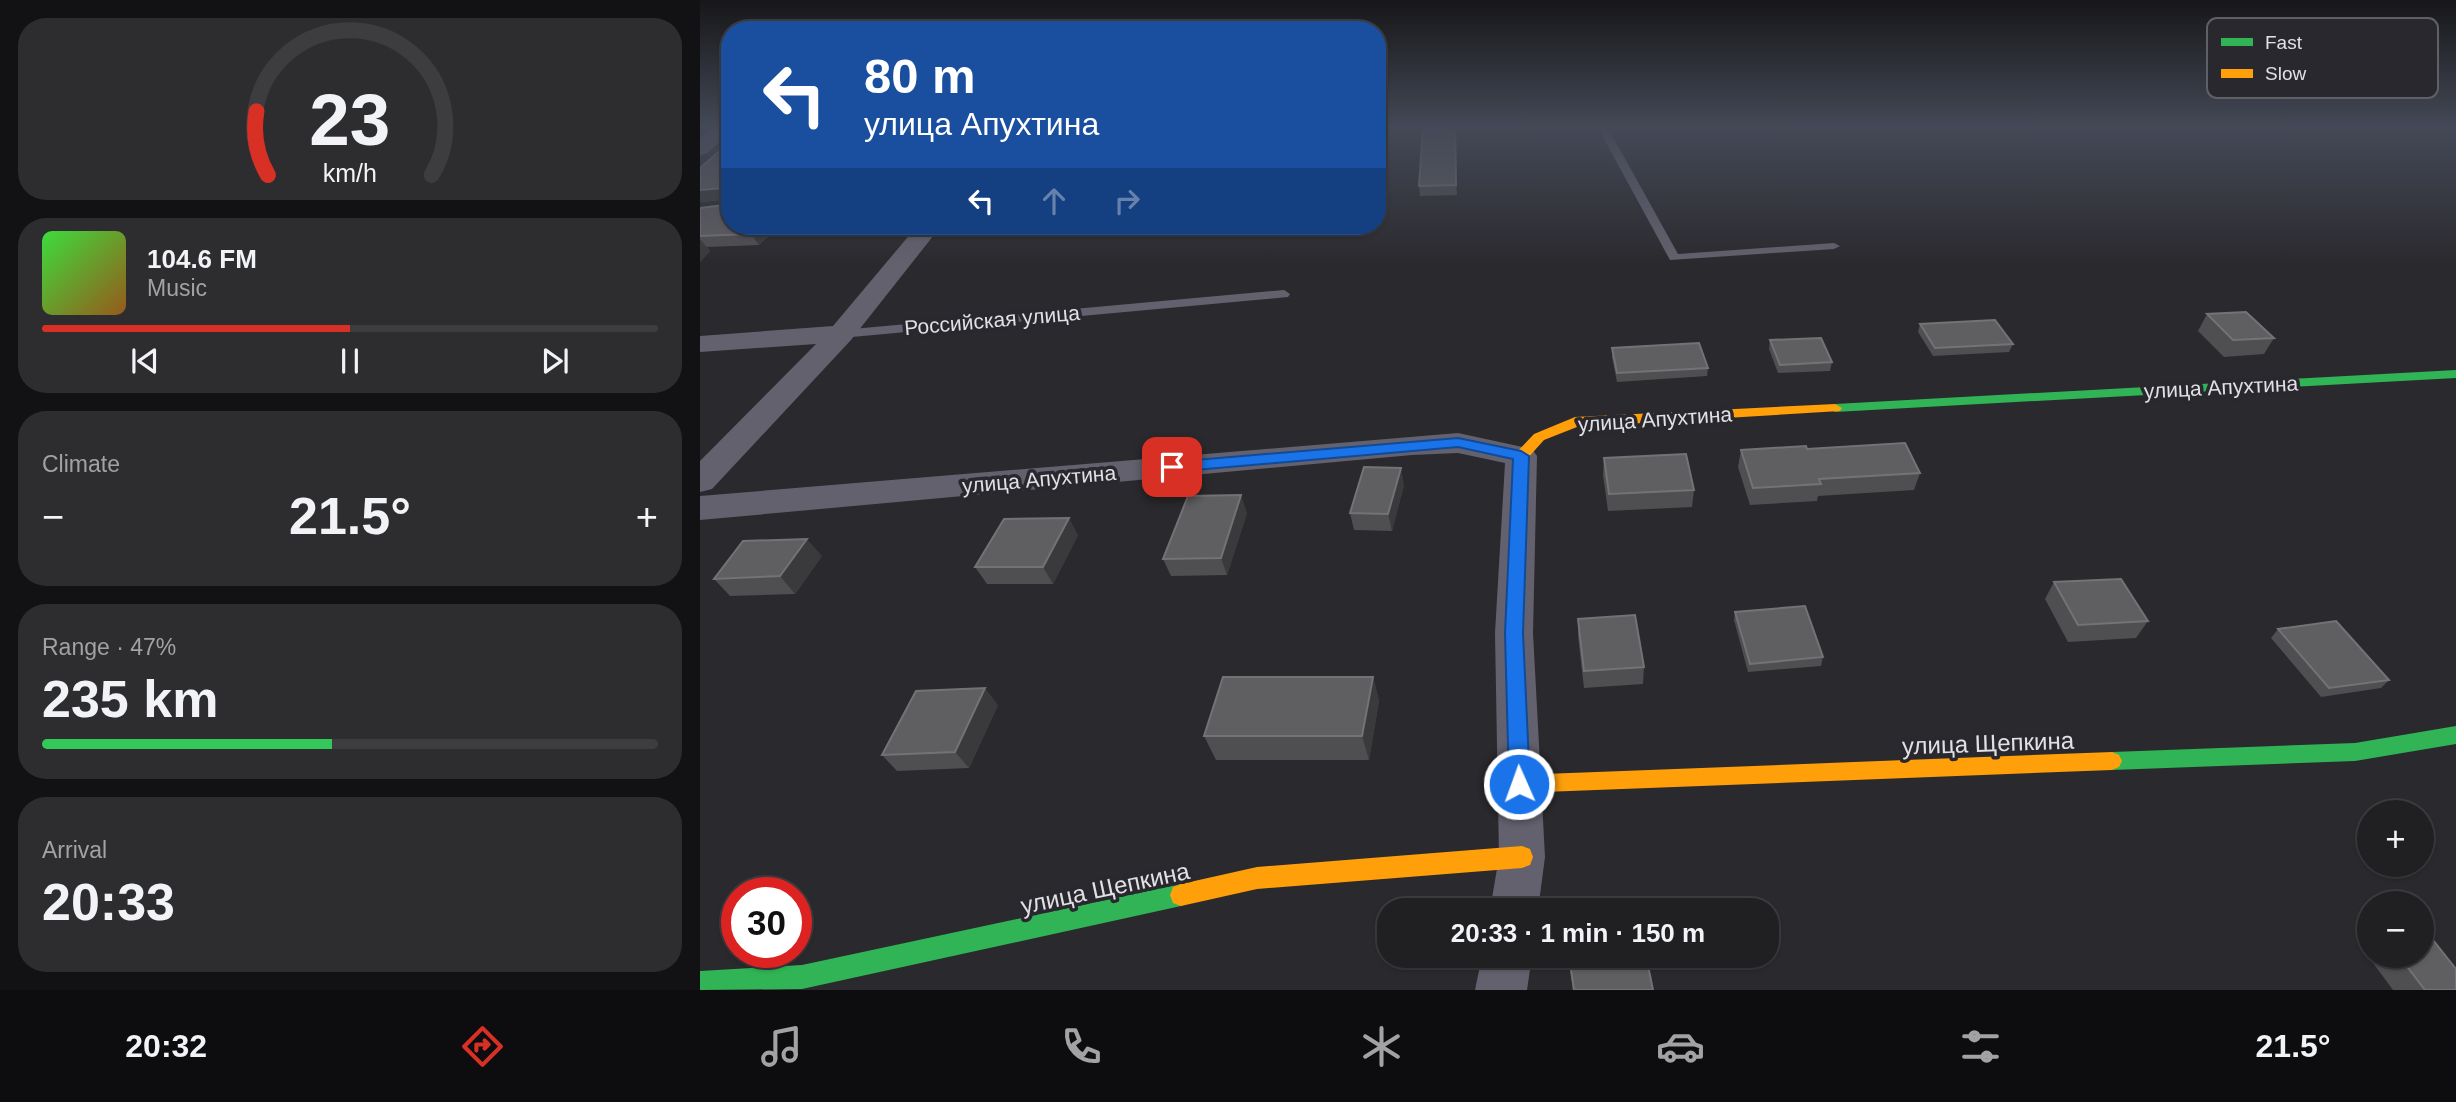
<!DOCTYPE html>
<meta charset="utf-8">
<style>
:root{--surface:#201f22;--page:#2d2c2f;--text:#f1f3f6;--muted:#a2a2a5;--line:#3d3d40;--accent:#d93025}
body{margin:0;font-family:Helvetica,sans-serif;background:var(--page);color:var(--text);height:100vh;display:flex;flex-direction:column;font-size:26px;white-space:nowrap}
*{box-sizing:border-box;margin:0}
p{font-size:23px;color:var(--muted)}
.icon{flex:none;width:38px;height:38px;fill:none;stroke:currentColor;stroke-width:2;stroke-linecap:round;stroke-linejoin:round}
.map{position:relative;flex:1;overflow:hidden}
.drawer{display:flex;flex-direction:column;gap:18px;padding:18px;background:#121113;width:700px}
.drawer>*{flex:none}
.guide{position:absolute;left:21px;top:21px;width:665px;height:214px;border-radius:28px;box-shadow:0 2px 5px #0004,0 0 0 2px var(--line);background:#1a4fa0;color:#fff;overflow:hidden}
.tools{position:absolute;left:1657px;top:800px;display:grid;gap:14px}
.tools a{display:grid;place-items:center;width:77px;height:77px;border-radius:50%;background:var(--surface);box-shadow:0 2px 5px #0004,0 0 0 2px var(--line);font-size:35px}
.speed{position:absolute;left:21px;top:877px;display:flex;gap:14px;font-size:35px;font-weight:700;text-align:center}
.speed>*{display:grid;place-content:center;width:91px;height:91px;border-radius:50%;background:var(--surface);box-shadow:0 2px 5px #0004,0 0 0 2px var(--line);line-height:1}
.speed .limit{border:10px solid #d22;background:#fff;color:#111}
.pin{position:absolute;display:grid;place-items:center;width:60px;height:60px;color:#fff;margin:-30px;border-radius:14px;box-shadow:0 4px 10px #0006}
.me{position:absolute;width:77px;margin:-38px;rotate:358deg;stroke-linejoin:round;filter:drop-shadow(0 0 5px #0008)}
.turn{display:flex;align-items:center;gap:24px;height:147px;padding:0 28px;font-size:32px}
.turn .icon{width:91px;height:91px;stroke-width:2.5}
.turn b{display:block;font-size:49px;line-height:60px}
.lanes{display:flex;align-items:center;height:66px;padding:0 28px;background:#0003;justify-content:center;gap:35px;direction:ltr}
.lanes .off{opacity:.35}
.big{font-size:52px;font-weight:600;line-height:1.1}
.drawer .card{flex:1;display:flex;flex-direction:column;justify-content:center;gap:10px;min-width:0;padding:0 24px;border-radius:28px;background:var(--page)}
.drawer .dial{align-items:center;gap:0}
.dial svg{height:182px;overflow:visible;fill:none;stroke:var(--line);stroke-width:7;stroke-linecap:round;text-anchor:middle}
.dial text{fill:var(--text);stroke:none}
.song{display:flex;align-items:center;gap:21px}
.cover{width:84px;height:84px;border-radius:10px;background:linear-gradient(135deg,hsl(120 70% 55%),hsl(30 70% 35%))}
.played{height:7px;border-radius:4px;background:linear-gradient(90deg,var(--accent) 50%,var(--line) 50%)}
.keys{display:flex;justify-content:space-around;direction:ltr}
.heat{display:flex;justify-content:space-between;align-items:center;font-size:38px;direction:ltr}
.charge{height:10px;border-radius:5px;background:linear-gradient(90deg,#34c759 47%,var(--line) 0)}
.trip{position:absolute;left:677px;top:898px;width:402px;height:70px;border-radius:28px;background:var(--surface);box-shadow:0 2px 5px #0004,0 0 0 2px var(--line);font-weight:600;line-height:70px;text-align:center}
.dock{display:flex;height:112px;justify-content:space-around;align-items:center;background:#0d0c0e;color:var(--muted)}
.dock .icon{width:49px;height:49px}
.dock .on{color:var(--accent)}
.dock b{font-size:32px;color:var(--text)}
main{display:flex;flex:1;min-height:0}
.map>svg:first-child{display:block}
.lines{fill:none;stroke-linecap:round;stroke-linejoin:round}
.lane{fill:#64616e;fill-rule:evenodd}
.street{fill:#64616e;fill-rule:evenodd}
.fast{fill:#30b455;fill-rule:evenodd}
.slow{fill:#ff9f0a;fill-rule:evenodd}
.wall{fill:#4f4e51}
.shaded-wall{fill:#3a393c}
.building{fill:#5f5e61;stroke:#737275;stroke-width:2}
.route{fill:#1a73e8;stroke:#114b97;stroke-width:2}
.labels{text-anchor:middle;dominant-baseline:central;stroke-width:7;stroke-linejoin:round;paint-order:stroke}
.street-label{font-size:21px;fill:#e1e0e4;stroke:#29282e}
.near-street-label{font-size:24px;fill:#e1e0e4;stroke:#29282e}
.key{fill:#29282e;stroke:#605f65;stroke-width:2}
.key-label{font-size:19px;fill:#e1e0e4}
</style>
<main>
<section class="drawer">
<div class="card dial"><svg viewBox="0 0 100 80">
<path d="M14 69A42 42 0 1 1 86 69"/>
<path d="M14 69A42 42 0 0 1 9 41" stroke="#d93025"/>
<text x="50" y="56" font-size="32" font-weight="700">23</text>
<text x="50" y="72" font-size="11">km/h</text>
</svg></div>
<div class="card">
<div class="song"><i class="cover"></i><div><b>104.6 FM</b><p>Music</p></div></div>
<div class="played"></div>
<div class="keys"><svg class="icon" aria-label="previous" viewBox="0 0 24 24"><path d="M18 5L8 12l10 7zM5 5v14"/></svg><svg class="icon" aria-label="pause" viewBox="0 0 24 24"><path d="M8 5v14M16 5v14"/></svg><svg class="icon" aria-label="next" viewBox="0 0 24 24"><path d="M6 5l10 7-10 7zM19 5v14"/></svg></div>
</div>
<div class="card"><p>Climate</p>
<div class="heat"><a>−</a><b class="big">21.5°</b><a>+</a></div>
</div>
<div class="card"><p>Range · 47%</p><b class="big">235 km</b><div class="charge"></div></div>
<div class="card"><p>Arrival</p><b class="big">20:33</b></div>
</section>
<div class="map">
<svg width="1756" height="990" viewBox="0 0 1756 990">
<rect width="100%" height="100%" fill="#2a292d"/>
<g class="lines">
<g class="lane">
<polygon points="898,128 908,128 978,254 1134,243 1140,246 1134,249 970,260"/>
<polygon points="584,290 590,294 588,297 141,338 135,334 141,330"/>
</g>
<g class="street">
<polygon points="12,128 30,128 30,133 7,153 0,155 0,138"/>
<polygon points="217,226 241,226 151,340 12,489 0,492 0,461 116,344 0,352 0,336 133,326"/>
<polygon points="758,433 832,449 837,456 833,633 845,857 838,910 790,910 799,857 795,633 805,463 758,453 712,455 0,520 0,496"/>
<polygon points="782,956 832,956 827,990 775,990"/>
</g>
<g class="fast">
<polygon points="1756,370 1756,378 1135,412 1128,408 1135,404"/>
<polygon points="1756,726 1756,744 1655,761 1412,770 1405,767 1402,761 1405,755 1412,752 1655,743"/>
<polygon points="481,884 489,887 492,895 489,903 481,906 102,989 0,990 0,971 102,965"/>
</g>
<g class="slow">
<polygon points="1135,404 1142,408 1140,411 877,427 844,440 826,460 816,460 813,456 834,434 875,417"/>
<polygon points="1412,752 1419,755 1422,761 1419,767 1412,770 819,793 812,791 809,784 812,777 819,775"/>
<polygon points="822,846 830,849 833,857 830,865 822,868 557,889 481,906 473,903 470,895 473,887 481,884 557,867"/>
</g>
</g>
<g class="wall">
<polygon points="756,128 757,195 720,196 719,186"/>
<polygon points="0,168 79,226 59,245 7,247 10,251 0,262 0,208 24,205 24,200 0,202"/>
<polygon points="1507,314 1574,338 1564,354 1524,357 1498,331"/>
<polygon points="1220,324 1313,344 1309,352 1233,356 1218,332"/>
<polygon points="1070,340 1132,362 1130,371 1078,373 1069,349"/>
<polygon points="912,348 1008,368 1007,376 917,382 912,357"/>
<polygon points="1107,449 1220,473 1214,490 1118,496 1117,501 1050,505 1038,467 1041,450"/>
<polygon points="904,458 994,490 992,507 908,511 903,475"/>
<polygon points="704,485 692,531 654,530 650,513"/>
<polygon points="547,513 527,575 471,576 463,559"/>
<polygon points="378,535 353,584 287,584 275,567"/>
<polygon points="122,556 95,594 30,596 14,579"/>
<polygon points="1354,582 1448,621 1436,638 1368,642 1345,599"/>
<polygon points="1035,612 1123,657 1121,666 1048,672 1034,620"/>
<polygon points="878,619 944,667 943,684 884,688 878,636"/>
<polygon points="1578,629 1689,680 1681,688 1621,697 1571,638"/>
<polygon points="673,677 679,701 669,760 516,760 504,736"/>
<polygon points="298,705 269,768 197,771 182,755"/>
<polygon points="1670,937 1670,956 1722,956 1756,990 1693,990 1659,944"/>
<polygon points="868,956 946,956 953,990 873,990"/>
</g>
<g class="shaded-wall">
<polygon points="755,128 756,128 757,195 756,185"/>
<polygon points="24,188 30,199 0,202 0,190"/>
<polygon points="60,226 79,226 59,245 51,234"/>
<polygon points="1,240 10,251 0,262 0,241"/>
<polygon points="701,468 704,485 692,531 688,514"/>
<polygon points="541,495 547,513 527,575 521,558"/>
<polygon points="369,518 378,535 353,584 343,567"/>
<polygon points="107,539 122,556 95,594 80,576"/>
<polygon points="673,677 679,701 669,760 662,736"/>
<polygon points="285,688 298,705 269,768 255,752"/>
</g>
<g class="building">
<polygon points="723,128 755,128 756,185 719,186"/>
<polygon points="30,142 30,226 60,226 51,234 0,236 0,208 24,205 24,188 0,190 0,181 1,179 0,180 0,168"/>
<polygon points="1546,312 1574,338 1533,340 1507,314"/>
<polygon points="1295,320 1313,344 1235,348 1220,324"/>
<polygon points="1121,338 1132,362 1080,365 1070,340"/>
<polygon points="999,343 1008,368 917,373 912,348"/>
<polygon points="1205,443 1220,473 1119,479 1121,484 1053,488 1041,450 1106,446 1107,449"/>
<polygon points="986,454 994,490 909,494 904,458"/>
<polygon points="664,467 701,468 688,514 650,513"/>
<polygon points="541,495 521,558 463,559 488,496"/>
<polygon points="369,518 343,567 275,567 304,519"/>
<polygon points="107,539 80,576 14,579 43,541"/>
<polygon points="1421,579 1448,621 1378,625 1354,582"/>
<polygon points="1105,606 1123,657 1050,664 1035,612"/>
<polygon points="935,615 944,667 884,671 878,619"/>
<polygon points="1636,621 1689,680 1629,688 1578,629"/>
<polygon points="523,677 673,677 662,736 504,736"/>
<polygon points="285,688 255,752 182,755 216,691"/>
<polygon points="1722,926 1756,969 1756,990 1725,990 1699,956 1722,956"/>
<polygon points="869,956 946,956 953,990 874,990"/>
</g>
<linearGradient id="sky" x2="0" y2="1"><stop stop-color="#171719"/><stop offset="0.48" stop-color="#444957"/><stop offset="1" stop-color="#444957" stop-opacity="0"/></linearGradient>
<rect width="1756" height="266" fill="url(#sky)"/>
<polygon class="route" points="758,438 821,451 829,456 823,633 830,784 827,791 819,794 812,791 809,784 805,633 813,459 758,447 472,472 464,467 472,462"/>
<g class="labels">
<g class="street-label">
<text transform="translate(292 320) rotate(-5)">Российская улица</text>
<text transform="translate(1521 387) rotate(-3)">улица Апухтина</text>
<text transform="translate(955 419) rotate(-4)">улица Апухтина</text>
<text transform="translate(339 479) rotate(-5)">улица Апухтина</text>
</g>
<g class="near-street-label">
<text transform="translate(1288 743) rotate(-2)">улица Щепкина</text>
<text transform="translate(405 888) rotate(-12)">улица Щепкина</text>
</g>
</g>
<rect x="1507" y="18" width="231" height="80" rx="10" class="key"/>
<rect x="1521" y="38" width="32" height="8" fill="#30b455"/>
<rect x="1521" y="69" width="32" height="9" fill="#ff9f0a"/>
<g class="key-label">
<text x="1565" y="49">Fast</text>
<text x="1565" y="80">Slow</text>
</g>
</svg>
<div class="tools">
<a>+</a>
<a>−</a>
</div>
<div class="speed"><div class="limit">30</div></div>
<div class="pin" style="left:472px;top:467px;background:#d93025"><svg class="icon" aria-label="arrive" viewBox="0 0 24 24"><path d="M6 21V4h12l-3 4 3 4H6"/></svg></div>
<svg class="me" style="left:819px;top:784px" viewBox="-20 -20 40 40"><circle r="17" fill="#1a73e8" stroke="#fff" stroke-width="3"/><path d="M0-11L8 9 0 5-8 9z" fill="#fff"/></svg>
<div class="trip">20:33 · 1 min · 150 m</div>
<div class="guide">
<div class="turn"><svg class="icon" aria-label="left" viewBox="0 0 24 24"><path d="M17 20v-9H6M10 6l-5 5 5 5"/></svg><div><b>80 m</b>улица Апухтина</div></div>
<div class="lanes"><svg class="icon" aria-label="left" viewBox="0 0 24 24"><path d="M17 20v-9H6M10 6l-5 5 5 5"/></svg><svg class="icon off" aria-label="ahead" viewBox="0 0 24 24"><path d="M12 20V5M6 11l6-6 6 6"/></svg><svg class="icon off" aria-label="right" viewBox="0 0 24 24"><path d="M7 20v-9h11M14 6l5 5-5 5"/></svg></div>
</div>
</div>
</main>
<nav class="dock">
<b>20:32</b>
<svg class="icon on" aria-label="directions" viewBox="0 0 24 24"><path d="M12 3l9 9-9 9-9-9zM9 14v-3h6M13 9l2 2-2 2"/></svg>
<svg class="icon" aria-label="music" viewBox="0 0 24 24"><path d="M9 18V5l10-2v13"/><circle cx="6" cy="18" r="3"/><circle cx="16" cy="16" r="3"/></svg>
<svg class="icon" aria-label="phone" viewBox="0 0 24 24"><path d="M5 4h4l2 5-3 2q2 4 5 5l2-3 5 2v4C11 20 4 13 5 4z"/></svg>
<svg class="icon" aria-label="climate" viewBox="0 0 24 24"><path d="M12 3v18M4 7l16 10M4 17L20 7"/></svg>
<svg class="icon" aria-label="car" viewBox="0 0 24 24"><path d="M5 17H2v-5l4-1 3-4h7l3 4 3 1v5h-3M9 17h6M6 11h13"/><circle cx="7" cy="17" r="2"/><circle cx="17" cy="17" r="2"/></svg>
<svg class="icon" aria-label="filters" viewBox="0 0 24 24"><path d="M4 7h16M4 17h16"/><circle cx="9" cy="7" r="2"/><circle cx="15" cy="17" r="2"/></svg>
<b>21.5°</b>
</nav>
